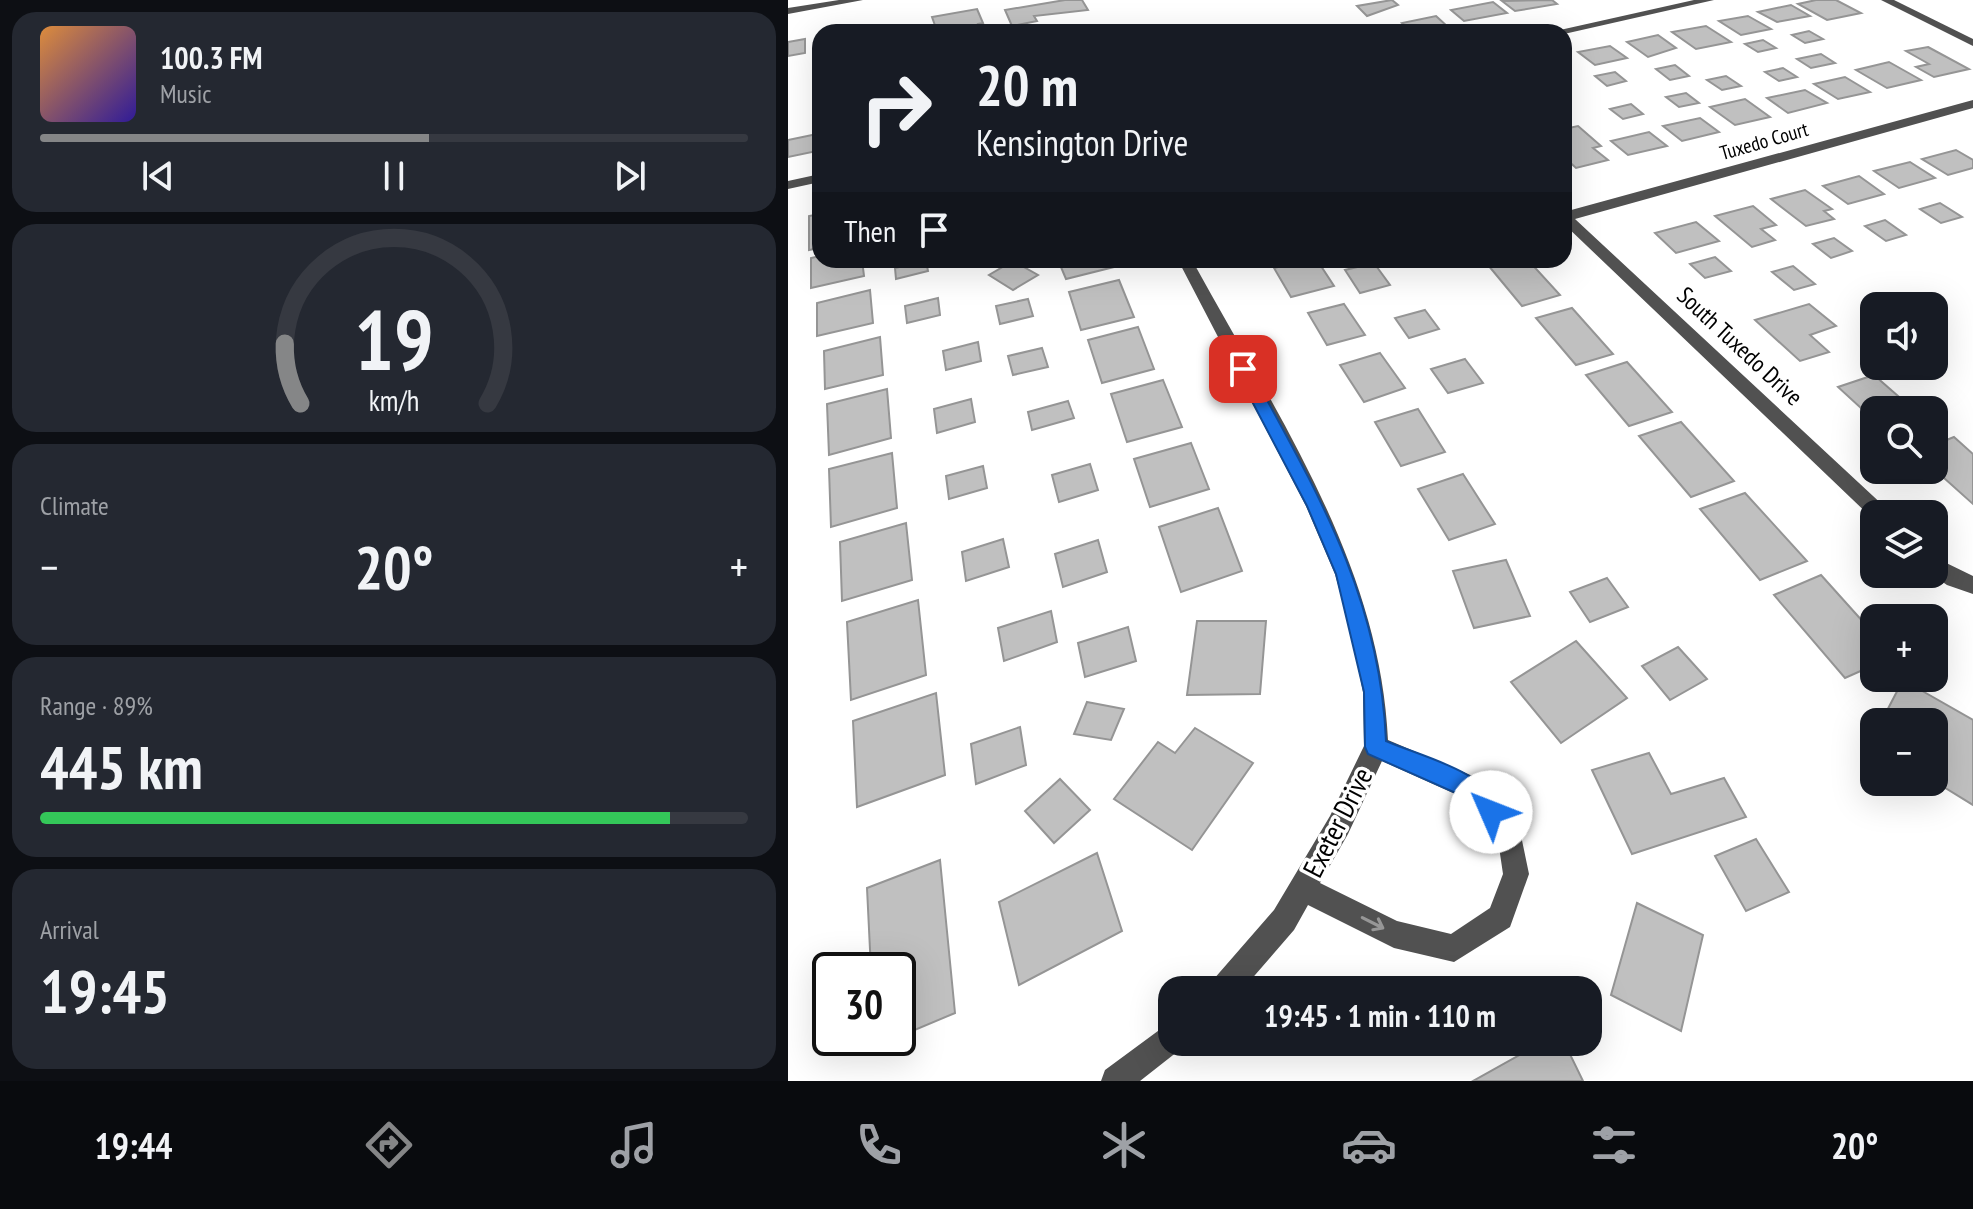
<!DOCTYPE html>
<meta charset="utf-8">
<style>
:root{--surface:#171b24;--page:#242831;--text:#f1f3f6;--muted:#9ea1a6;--line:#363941;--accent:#858687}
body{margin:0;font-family:"PT Sans Narrow",sans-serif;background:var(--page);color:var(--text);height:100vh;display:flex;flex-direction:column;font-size:30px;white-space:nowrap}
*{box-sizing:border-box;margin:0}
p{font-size:26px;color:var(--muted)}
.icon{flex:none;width:44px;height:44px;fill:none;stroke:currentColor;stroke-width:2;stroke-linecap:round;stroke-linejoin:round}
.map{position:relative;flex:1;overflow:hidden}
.sheet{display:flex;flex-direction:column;gap:12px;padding:12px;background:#0d0f14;width:788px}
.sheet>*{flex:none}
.guide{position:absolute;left:24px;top:24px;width:760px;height:244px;border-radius:24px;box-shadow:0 8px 32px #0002;background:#171b24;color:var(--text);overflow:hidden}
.fabs{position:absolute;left:1072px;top:292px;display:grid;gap:16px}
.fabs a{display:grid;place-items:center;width:88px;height:88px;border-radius:16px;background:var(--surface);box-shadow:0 8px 32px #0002;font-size:40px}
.speed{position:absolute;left:24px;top:952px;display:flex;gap:16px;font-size:40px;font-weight:700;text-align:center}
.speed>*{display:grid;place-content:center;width:104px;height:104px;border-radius:50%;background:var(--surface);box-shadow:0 8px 32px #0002;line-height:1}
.speed .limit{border:4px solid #111;border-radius:12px;background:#fff;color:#111}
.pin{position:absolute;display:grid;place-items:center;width:68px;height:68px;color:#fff;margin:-34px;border-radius:16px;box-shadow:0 4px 12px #0006}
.me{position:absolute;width:88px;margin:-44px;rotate:314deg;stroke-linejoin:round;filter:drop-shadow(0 0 6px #0008)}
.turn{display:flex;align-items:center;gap:28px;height:168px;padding:0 32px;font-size:36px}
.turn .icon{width:104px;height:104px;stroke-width:2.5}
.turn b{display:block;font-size:56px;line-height:68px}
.then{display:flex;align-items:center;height:76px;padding:0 32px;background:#0003;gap:16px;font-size:30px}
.big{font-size:60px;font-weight:700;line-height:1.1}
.sheet .card{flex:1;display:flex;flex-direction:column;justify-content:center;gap:12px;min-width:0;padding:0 28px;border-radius:24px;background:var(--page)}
.sheet .dial{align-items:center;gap:0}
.dial svg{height:208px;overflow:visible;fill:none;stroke:var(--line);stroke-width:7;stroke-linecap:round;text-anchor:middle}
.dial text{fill:var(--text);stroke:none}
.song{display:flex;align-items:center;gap:24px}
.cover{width:96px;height:96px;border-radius:12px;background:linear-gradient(135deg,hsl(30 70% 55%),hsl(250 70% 35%))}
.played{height:8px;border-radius:4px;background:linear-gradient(90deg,var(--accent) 55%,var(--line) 55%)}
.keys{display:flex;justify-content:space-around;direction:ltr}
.heat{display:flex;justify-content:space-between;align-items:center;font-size:44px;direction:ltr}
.charge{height:12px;border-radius:6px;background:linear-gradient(90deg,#34c759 89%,var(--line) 0)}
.trip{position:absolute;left:370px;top:976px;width:444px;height:80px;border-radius:24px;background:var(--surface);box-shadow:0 8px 32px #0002;font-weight:700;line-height:80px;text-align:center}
.dock{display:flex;height:128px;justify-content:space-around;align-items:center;background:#090b0e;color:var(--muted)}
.dock .icon{width:56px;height:56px}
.dock .selected{color:var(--accent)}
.dock b{font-size:36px;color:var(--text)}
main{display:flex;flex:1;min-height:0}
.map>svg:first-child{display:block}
.building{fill:#c0c0c0;stroke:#959595;stroke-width:2}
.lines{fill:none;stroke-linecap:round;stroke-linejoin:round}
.minor{fill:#515151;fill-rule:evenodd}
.oneway{stroke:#979797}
.route{fill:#1a73e8;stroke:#114b97;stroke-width:2}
.labels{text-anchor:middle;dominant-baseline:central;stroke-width:7;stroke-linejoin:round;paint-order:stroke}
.far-street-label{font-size:20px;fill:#000;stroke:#fff}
.street-label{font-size:24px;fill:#000;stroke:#fff}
.near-street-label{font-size:28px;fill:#000;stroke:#fff}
</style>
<main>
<section class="sheet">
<div class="card">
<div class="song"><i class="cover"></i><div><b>100.3 FM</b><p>Music</p></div></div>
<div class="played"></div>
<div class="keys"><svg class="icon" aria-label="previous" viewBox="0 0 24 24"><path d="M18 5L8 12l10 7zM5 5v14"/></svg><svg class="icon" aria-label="pause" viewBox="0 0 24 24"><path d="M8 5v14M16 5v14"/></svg><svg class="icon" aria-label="next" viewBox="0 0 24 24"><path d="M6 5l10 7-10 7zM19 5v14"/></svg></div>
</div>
<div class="card dial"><svg viewBox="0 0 100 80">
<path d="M14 69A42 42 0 1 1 86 69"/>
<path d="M14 69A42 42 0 0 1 8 46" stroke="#858687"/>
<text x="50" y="56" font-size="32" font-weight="700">19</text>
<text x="50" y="72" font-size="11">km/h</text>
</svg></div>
<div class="card"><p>Climate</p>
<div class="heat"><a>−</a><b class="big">20°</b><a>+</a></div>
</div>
<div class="card"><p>Range · 89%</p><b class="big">445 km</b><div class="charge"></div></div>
<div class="card"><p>Arrival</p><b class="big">19:45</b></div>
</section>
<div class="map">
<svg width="1185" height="1081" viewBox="0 0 1185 1081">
<rect width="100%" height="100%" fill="#fff"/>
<g class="building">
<polygon points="277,0 294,0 300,10 246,16 249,21 224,26 217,10"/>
<polygon points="604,0 610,5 579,16 569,6"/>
<polygon points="764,0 769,4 727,11 714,1"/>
<polygon points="1028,0 1048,0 1073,13 1039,20 1010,4"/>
<polygon points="705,2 719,13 676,21 663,10"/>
<polygon points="1003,5 1022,16 989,22 970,12"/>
<polygon points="189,9 195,23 190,24 193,31 175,32 173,27 149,31 144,17"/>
<polygon points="648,16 659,26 624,32 614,23"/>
<polygon points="960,16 983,29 953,35 931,21"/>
<polygon points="918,26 943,42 908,49 884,32"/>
<polygon points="1021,31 1035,39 1017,43 1004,35"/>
<polygon points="870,35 888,48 860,57 839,42"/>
<polygon points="17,39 17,53 0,56 0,42"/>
<polygon points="975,40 988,48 970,52 957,44"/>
<polygon points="822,46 839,58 807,65 790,52"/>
<polygon points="1140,47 1181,69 1146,77 1128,67 1141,64 1118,51"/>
<polygon points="1033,54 1047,63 1023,68 1009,59"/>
<polygon points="1101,62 1133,80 1099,88 1068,70"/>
<polygon points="887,65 901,76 882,80 868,69"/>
<polygon points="995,68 1009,77 991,81 977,72"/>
<polygon points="827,72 838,81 819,86 807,76"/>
<polygon points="938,76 953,86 934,90 919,80"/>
<polygon points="1057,77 1082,92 1050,99 1026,84"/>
<polygon points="1017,90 1039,103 1000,113 979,98"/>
<polygon points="898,93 911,103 891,107 878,97"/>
<polygon points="957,99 982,117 947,125 922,107"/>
<polygon points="843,104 855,114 835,119 822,109"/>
<polygon points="912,118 931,132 894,141 875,126"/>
<polygon points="790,126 813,146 805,148 820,160 788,168 776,157 776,129"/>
<polygon points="861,132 879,146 840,155 823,141"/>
<polygon points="29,134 29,151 0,157 0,140"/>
<polygon points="1168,150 1185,160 1185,168 1160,175 1134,159"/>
<polygon points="1122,162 1147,178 1111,188 1086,171"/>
<polygon points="1071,176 1096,194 1060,204 1035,186"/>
<polygon points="1017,190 1044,209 1036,211 1046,219 1018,226 983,199"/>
<polygon points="1152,203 1174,217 1153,223 1132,209"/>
<polygon points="965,206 988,225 973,229 987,240 964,247 927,216"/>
<polygon points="32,214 32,248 21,250 21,216"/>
<polygon points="1097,220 1118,235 1098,241 1077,226"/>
<polygon points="908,222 931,241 888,253 867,233"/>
<polygon points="1046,238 1064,251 1043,258 1025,244"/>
<polygon points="32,256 32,260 74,260 76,276 23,288 23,258"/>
<polygon points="927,257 943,271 917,278 902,264"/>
<polygon points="270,260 323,260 326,267 278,279"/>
<polygon points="519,260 529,260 546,286 503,297 486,268"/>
<polygon points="719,260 740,260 772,295 734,306 700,265"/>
<polygon points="138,261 140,271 108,279 107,268"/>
<polygon points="225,261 250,275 225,290 201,275"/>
<polygon points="586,263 602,285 572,293 557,270"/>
<polygon points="1005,266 1027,284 1006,290 984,272"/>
<polygon points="331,280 346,317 293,330 281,292"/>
<polygon points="82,290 85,323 29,336 29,303"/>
<polygon points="150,298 152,315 119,323 117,306"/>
<polygon points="240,299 245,316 212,324 208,306"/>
<polygon points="556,304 577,335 539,345 520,313"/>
<polygon points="1021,304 1048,326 1022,335 1041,352 1012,361 967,320"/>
<polygon points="784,308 825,354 788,365 748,318"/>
<polygon points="637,310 651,329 621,338 607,318"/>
<polygon points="350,327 366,369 314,383 300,340"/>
<polygon points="92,337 95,375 37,389 36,351"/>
<polygon points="190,342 193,361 158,370 155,351"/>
<polygon points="254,348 260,367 225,375 220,356"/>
<polygon points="592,353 617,388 576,402 552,365"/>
<polygon points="677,359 695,383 660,393 643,369"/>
<polygon points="839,362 884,412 841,426 798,375"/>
<polygon points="1086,375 1126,410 1086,410 1086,420 1050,387"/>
<polygon points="375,380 394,427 339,442 323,394"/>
<polygon points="99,389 103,438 41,455 39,404"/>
<polygon points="183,399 187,422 149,433 146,409"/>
<polygon points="280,401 286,418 244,430 240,412"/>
<polygon points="630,409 657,452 613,466 587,422"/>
<polygon points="893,422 946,481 903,497 851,436"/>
<polygon points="1166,437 1185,454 1185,504 1146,469 1146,445"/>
<polygon points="403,443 421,489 362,507 346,459"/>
<polygon points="104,453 109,508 43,527 41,469"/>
<polygon points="302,464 310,490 271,502 264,475"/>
<polygon points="195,466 199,488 161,499 158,476"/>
<polygon points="675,474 707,524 661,540 630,489"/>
<polygon points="957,493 1019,561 972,580 912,509"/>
<polygon points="430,508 454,571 393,592 371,527"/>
<polygon points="118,523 124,580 54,601 52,542"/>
<polygon points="215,539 221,567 178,581 174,552"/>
<polygon points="310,540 319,572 275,587 267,554"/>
<polygon points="718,560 742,616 686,628 665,571"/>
<polygon points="1033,575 1086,634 1086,665 1057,678 986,595"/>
<polygon points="819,578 840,607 802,622 782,592"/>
<polygon points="130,600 138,675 63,700 59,622"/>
<polygon points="263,611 269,642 216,661 210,628"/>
<polygon points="409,621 478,621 472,694 399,695"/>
<polygon points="340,627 348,661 297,677 290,643"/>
<polygon points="788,641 839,698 773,743 723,682"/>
<polygon points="890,647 919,679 882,700 854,666"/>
<polygon points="1115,680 1185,720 1185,805 1146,781 1146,722 1093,722"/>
<polygon points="148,693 157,775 69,807 65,721"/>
<polygon points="299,702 336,709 323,740 286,734"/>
<polygon points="232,727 238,765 188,784 183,744"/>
<polygon points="407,728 465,763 404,850 326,799 370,742 387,753"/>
<polygon points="861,753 883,794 936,778 958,817 844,854 804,770"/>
<polygon points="272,779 302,810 266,843 237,811"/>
<polygon points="968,839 1001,892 958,911 927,856"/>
<polygon points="309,853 334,931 231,985 211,902"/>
<polygon points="152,860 167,1013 110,1037 110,970 83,970 79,888"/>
<polygon points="849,903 915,935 893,1031 823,995"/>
<polygon points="755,1042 776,1042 795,1081 685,1081"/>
</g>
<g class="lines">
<g class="minor">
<polygon points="51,0 75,0 0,14 0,8"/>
<polygon points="906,0 926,0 776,34 763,32"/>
<polygon points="1093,0 1106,0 1185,39 1185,46"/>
<polygon points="1185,100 1185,108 787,219 1099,509 1102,514 1086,514 1086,520 776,224 776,212"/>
<polygon points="32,174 32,182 0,189 0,181"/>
<path d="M390 260H404C487 412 592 563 600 740L694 780 731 826 741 874 722 927 666 962 606 948 520 905 506 930 454 990H421L425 980 486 910 542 816 576 746 575 692 563 632 547 574 518 506ZM594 761 676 798 710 840 715 874 702 908 663 934 609 921 532 883 560 834Z"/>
<polygon points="1146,557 1185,576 1185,594 1159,585 1143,574 1146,574"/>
<polygon points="384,1023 384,1042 397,1042 394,1048 352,1081 313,1081 317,1070 374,1028"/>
</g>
</g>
<defs><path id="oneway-shaft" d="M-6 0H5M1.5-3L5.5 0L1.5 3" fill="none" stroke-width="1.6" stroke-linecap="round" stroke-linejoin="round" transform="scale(2)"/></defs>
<use class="oneway" href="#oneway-shaft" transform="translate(585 923) rotate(27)"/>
<path class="route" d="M455 364 462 369C529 492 592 597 598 741 637 758 697 770 715 812L711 820 703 824 695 820 677 797 580 754 577 747 576 692 548 574 519 506 447 369Z"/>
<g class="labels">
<g class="far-street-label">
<text transform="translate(976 141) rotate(-16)">Tuxedo Court</text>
</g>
<g class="street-label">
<text transform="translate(952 346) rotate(43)">South Tuxedo Drive</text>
</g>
<g class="near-street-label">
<text transform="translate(549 822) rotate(-63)">Exeter Drive</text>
</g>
</g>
</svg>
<div class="fabs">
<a><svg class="icon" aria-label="sound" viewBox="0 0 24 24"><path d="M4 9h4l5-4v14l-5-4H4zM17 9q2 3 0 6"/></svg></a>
<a><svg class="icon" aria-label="search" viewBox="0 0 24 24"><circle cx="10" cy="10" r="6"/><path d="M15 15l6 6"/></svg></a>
<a><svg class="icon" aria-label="layers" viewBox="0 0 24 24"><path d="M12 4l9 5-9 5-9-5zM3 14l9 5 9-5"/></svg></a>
<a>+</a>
<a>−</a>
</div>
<div class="speed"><div class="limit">30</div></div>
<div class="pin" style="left:455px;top:369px;background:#d93025"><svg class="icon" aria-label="arrive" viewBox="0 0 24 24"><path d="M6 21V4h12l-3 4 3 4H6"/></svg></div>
<svg class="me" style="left:703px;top:812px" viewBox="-20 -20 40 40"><circle r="19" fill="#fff"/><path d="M0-13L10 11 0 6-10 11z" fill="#1a73e8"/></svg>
<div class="trip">19:45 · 1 min · 110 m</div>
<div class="guide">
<div class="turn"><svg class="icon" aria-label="right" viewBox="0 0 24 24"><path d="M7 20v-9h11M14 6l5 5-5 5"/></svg><div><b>20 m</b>Kensington Drive</div></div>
<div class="then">Then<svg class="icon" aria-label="arrive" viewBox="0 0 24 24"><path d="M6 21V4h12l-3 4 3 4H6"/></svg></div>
</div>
</div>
</main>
<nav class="dock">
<b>19:44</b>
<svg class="icon selected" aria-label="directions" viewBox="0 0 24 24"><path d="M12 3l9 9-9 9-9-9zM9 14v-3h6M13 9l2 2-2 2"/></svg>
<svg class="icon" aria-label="music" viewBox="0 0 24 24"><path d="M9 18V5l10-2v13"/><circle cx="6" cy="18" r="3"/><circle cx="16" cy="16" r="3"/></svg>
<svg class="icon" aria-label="phone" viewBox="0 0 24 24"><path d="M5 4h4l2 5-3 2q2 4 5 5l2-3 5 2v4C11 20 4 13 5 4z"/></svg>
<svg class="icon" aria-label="climate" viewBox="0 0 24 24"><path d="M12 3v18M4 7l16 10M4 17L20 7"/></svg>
<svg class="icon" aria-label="car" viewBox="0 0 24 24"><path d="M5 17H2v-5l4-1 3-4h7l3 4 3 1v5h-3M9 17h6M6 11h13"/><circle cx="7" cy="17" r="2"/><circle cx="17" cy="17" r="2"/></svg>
<svg class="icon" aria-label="filters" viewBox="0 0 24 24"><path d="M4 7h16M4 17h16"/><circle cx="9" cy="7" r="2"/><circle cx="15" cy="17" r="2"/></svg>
<b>20°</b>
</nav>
